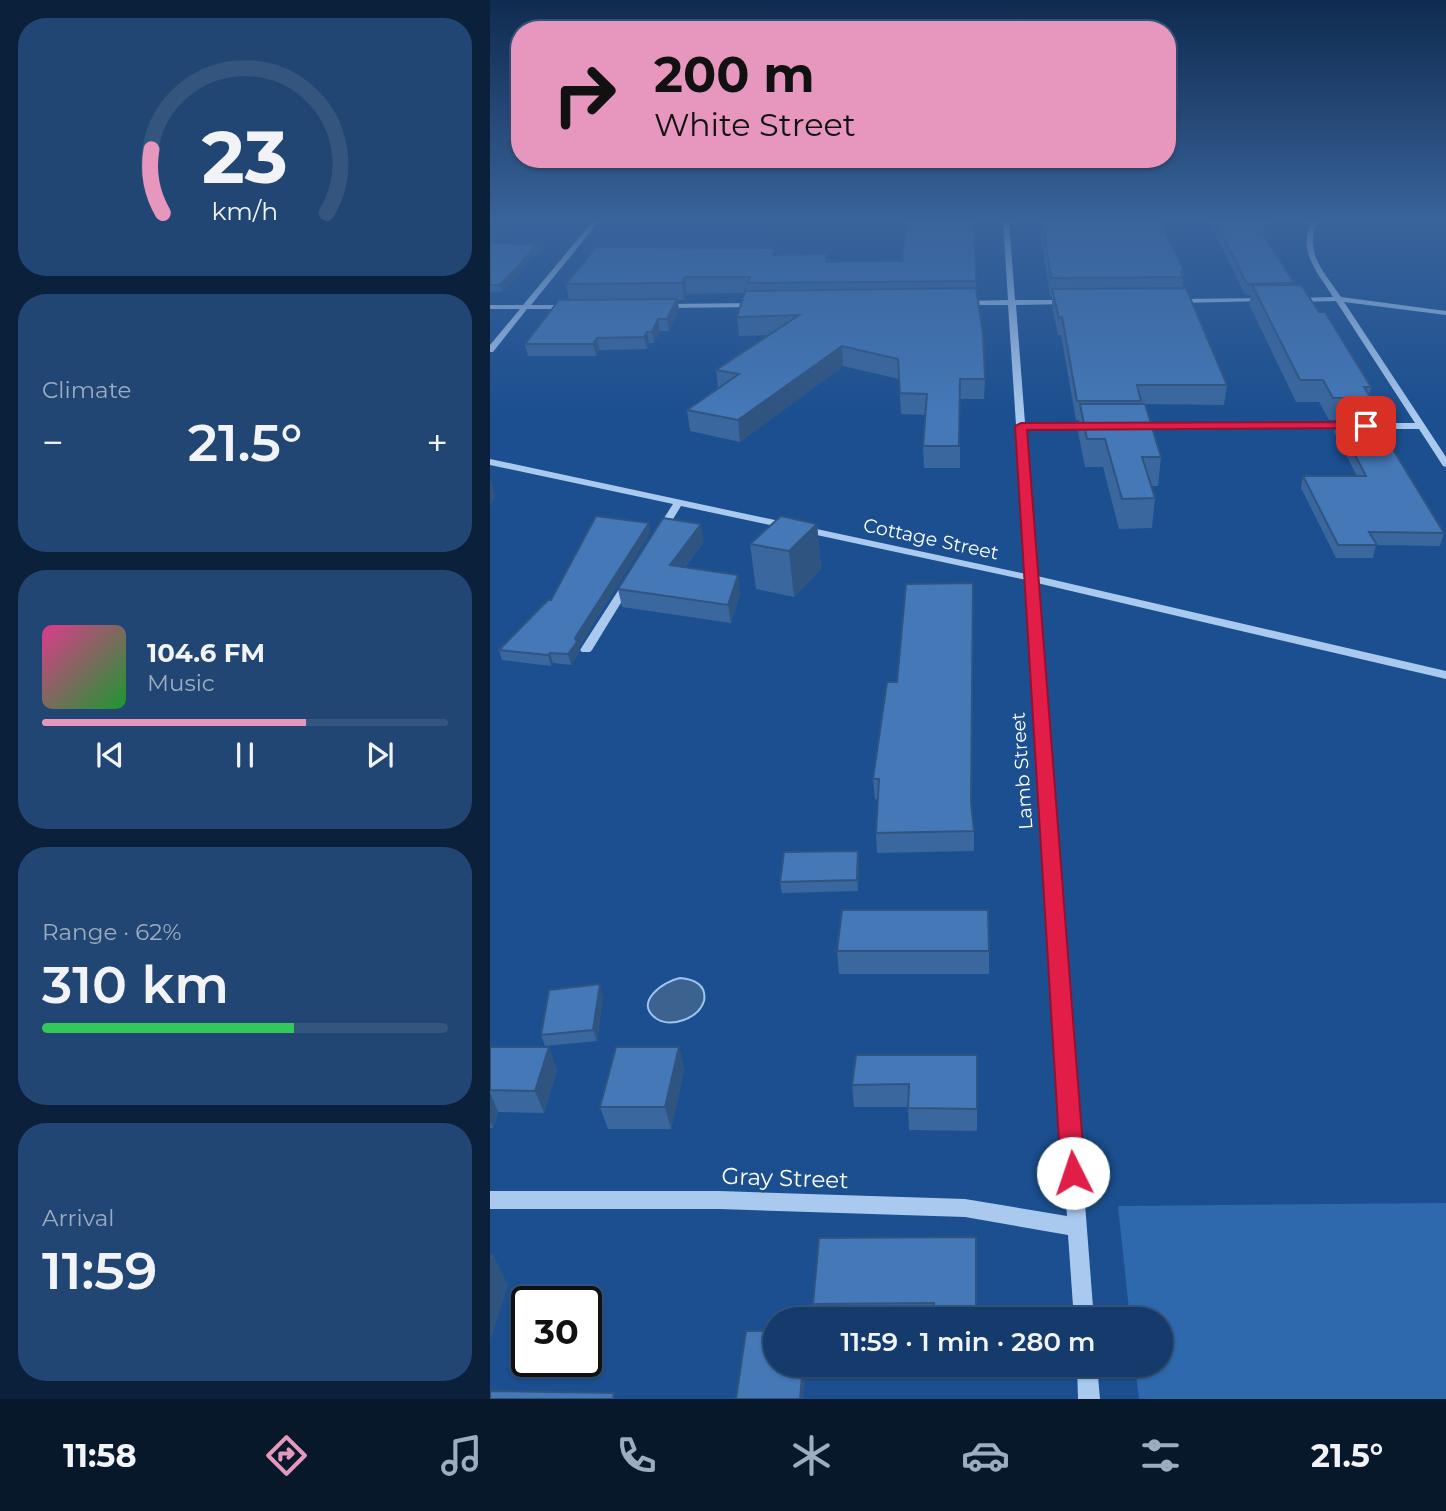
<!DOCTYPE html>
<meta charset="utf-8">
<style>
:root{--surface:#143b6b;--page:#214673;--text:#f1f3f6;--muted:#9dadc1;--line:#33557e;--accent:#e797bd}
body{margin:0;font-family:Montserrat,sans-serif;background:var(--page);color:var(--text);height:100vh;display:flex;flex-direction:column;font-size:26px;white-space:nowrap}
*{box-sizing:border-box;margin:0}
p{font-size:23px;color:var(--muted)}
.icon{flex:none;width:38px;height:38px;fill:none;stroke:currentColor;stroke-width:2;stroke-linecap:round;stroke-linejoin:round}
.map{position:relative;flex:1;overflow:hidden}
.drawer{display:flex;flex-direction:column;gap:18px;padding:18px;background:#0b203b;width:490px}
.drawer>*{flex:none}
.banner{position:absolute;left:21px;top:21px;width:665px;height:147px;border-radius:28px;box-shadow:0 2px 5px #0004,0 0 0 2px var(--line);background:#e797bd;color:#111;overflow:hidden}
.speed{position:absolute;left:21px;top:1286px;display:flex;gap:14px;font-size:35px;font-weight:700;text-align:center}
.speed>*{display:grid;place-content:center;width:91px;height:91px;border-radius:50%;background:var(--surface);box-shadow:0 2px 5px #0004,0 0 0 2px var(--line);line-height:1}
.speed .limit{border:4px solid #111;border-radius:10px;background:#fff;color:#111}
.pin{position:absolute;display:grid;place-items:center;width:60px;height:60px;color:#fff;margin:-30px;border-radius:14px;box-shadow:0 4px 10px #0006}
.me{position:absolute;width:77px;margin:-38px;rotate:356deg;stroke-linejoin:round;filter:drop-shadow(0 0 5px #0008)}
.turn{display:flex;align-items:center;gap:24px;height:147px;padding:0 28px;font-size:32px}
.turn .icon{width:91px;height:91px;stroke-width:2.5}
.turn b{display:block;font-size:49px;line-height:60px}
.big{font-size:52px;font-weight:600;line-height:1.1}
.drawer .card{flex:1;display:flex;flex-direction:column;justify-content:center;gap:10px;min-width:0;padding:0 24px;border-radius:28px;background:var(--page)}
.drawer .dial{align-items:center;gap:0}
.dial svg{height:182px;overflow:visible;fill:none;stroke:var(--line);stroke-width:7;stroke-linecap:round;text-anchor:middle}
.dial text{fill:var(--text);stroke:none}
.song{display:flex;align-items:center;gap:21px}
.cover{width:84px;height:84px;border-radius:10px;background:linear-gradient(135deg,hsl(330 70% 55%),hsl(130 70% 35%))}
.played{height:7px;border-radius:4px;background:linear-gradient(90deg,var(--accent) 65%,var(--line) 65%)}
.keys{display:flex;justify-content:space-around;direction:ltr}
.heat{display:flex;justify-content:space-between;align-items:center;font-size:38px;direction:ltr}
.charge{height:10px;border-radius:5px;background:linear-gradient(90deg,#34c759 62%,var(--line) 0)}
.trip{position:absolute;left:273px;top:1307px;width:410px;height:70px;border-radius:35px;background:var(--surface);box-shadow:0 2px 5px #0004,0 0 0 2px var(--line);font-weight:600;line-height:70px;text-align:center}
.tabs{display:flex;height:112px;justify-content:space-around;align-items:center;background:#08182b;color:var(--muted)}
.tabs .icon{width:49px;height:49px}
.tabs .selected{color:var(--accent)}
.tabs b{font-size:32px;color:var(--text)}
main{display:flex;flex:1;min-height:0}
.map>svg:first-child{display:block}
.green{fill:#2e69ad}
.water{fill:#3c6290;stroke:#9cc4f0;stroke-width:2}
.lines{fill:none;stroke-linecap:round;stroke-linejoin:round}
.minor{fill:#a9c9ee;fill-rule:evenodd}
.wall{fill:#3a679d}
.shaded-wall{fill:#305480}
.building{fill:#4478b7;stroke:#305480;stroke-width:2}
.route{fill:#e11d48;stroke:#92132f;stroke-width:2}
.labels{text-anchor:middle;dominant-baseline:central;stroke-width:5;stroke-linejoin:round;paint-order:stroke}
.street-label{font-size:19px;fill:#fff;stroke:#1b4f8f}
.near-street-label{font-size:23px;fill:#fff;stroke:#1b4f8f}
</style>
<main>
<section class="drawer">
<div class="card dial"><svg viewBox="0 0 100 80">
<path d="M14 69A42 42 0 1 1 86 69"/>
<path d="M14 69A42 42 0 0 1 9 41" stroke="#e797bd"/>
<text x="50" y="56" font-size="32" font-weight="700">23</text>
<text x="50" y="72" font-size="11">km/h</text>
</svg></div>
<div class="card"><p>Climate</p>
<div class="heat"><a>−</a><b class="big">21.5°</b><a>+</a></div>
</div>
<div class="card">
<div class="song"><i class="cover"></i><div><b>104.6 FM</b><p>Music</p></div></div>
<div class="played"></div>
<div class="keys"><svg class="icon" aria-label="previous" viewBox="0 0 24 24"><path d="M18 5L8 12l10 7zM5 5v14"/></svg><svg class="icon" aria-label="pause" viewBox="0 0 24 24"><path d="M8 5v14M16 5v14"/></svg><svg class="icon" aria-label="next" viewBox="0 0 24 24"><path d="M6 5l10 7-10 7zM19 5v14"/></svg></div>
</div>
<div class="card"><p>Range · 62%</p><b class="big">310 km</b><div class="charge"></div></div>
<div class="card"><p>Arrival</p><b class="big">11:59</b></div>
</section>
<div class="map">
<svg width="956" height="1399" viewBox="0 0 956 1399">
<rect width="100%" height="100%" fill="#1b4f8f"/>
<polygon class="green" points="956,1203 956,1399 649,1399 645,1365 670,1365 670,1320 640,1319 628,1206"/>
<path class="water" d="M190 978C204 979 217 985 214 1001 209 1018 182 1028 167 1019 142 1003 174 981 190 978Z"/>
<g class="lines">
<g class="minor">
<polygon points="104,220 110,220 41,305 78,305 82,307 81,309 37,309 3,352 0,352 0,345 30,309 0,309 0,305 33,305"/>
<polygon points="513,220 519,220 525,300 578,300 582,302 578,304 526,305 535,423 604,423 608,426 604,429 535,429 547,576 956,671 956,679 547,583 604,1320 584,1320 578,1235 475,1217 229,1209 0,1209 0,1191 229,1191 475,1199 577,1216 536,580 191,506 174,534 170,535 165,532 183,504 0,465 0,459 536,574 518,305 474,305 470,303 474,301 518,300"/>
<path d="M822 220H828C813 252 834 272 851 297L956 311V315L854 302 956 457V467L953 466 929 429H647L643 426 647 423H925L846 301 807 302 803 300 807 298 843 297C827 271 807 252 822 220Z"/>
<polygon points="774,298 776,299 776,301 688,303 684,301 688,299"/>
<polygon points="267,303 270,303 270,307 173,308 169,306 173,304"/>
<polygon points="138,580 143,583 102,650 100,652 92,652 90,650 133,583"/>
<polygon points="587,1365 607,1365 610,1399 588,1399"/>
</g>
</g>
<g class="wall">
<polygon points="484,220 486,288 495,379 494,399 470,399 470,468 434,468 433,446 435,415 411,414 409,379 353,366 250,442 200,431 197,410 228,388 226,370 279,335 249,336 247,317 254,293 197,294 194,300 188,300 189,310 179,331 170,331 164,343 159,343 157,349 109,350 106,356 38,356 35,344 79,300 76,284 287,255 337,254 338,262 412,261"/>
<polygon points="549,220 671,220 694,272 692,288 737,385 734,405 651,404 671,457 668,486 661,486 665,498 662,528 629,529 613,467 595,467 588,432 589,420 586,420 571,335 568,335 562,306 562,297 560,297"/>
<polygon points="719,220 785,220 774,236 804,285 829,312 881,387 879,396 881,398 876,420 954,533 950,546 886,545 883,558 846,558 811,488 813,476 867,476 844,432 847,420 839,420 829,402 806,402 759,304 761,295 755,295"/>
<polygon points="0,243 48,244 50,252 12,292 0,292"/>
<polygon points="327,524 331,569 304,597 266,589 260,544"/>
<polygon points="160,533 88,648 89,653 81,665 63,663 61,666 12,660 9,650 61,600"/>
<polygon points="214,541 195,567 250,593 241,623 132,607 128,589"/>
<polygon points="397,682 481,803 484,831 484,851 387,853 386,833 388,800 385,799 383,779"/>
<polygon points="369,862 368,891 292,893 290,882"/>
<polygon points="347,951 499,951 499,974 349,974"/>
<polygon points="113,996 107,1041 55,1046 51,1035"/>
<polygon points="0,1047 67,1069 54,1113 8,1112 3,1128 0,1128"/>
<polygon points="189,1047 194,1070 181,1129 118,1129 110,1107"/>
<polygon points="487,1055 487,1131 419,1130 418,1107 364,1107 362,1085"/>
<polygon points="329,1238 486,1320 325,1320 323,1304"/>
<polygon points="445,1365 485,1365 485,1371 446,1371"/>
</g>
<g class="shaded-wall">
<polygon points="780,220 785,220 770,243 772,232"/>
<polygon points="48,244 50,252 12,292 10,285"/>
<polygon points="195,277 197,294 194,300 192,283"/>
<polygon points="187,299 189,310 179,331 177,319"/>
<polygon points="168,319 170,331 164,343 162,332"/>
<polygon points="157,332 159,343 157,349 154,337"/>
<polygon points="107,338 109,350 106,356 103,344"/>
<polygon points="352,346 353,366 250,442 248,420"/>
<polygon points="0,477 5,497 0,505"/>
<polygon points="159,523 160,533 88,648 89,653 81,665 78,654 85,638"/>
<polygon points="211,524 214,541 183,582 180,565"/>
<polygon points="327,524 331,569 304,597 299,551"/>
<polygon points="248,575 250,593 241,623 238,605"/>
<polygon points="60,653 63,663 61,666 58,655"/>
<polygon points="368,851 369,862 368,891 367,880"/>
<polygon points="110,984 113,996 107,1041 103,1030"/>
<polygon points="59,1047 67,1069 54,1113 45,1091"/>
<polygon points="189,1047 194,1070 181,1129 175,1107"/>
<polygon points="0,1092 8,1112 3,1128 0,1122"/>
<polygon points="3,1255 18,1285 0,1342 0,1265"/>
<polygon points="313,1365 317,1365 313,1399 310,1399"/>
</g>
<g class="building">
<polygon points="417,220 484,220 486,281 258,283 260,277 195,277 192,283 76,284 106,247 286,248 283,255 337,254 336,262 412,261"/>
<polygon points="552,220 671,220 694,272 691,272 693,277 561,278"/>
<polygon points="725,220 780,220 772,232 804,283 757,284"/>
<polygon points="0,243 48,244 10,285 0,285"/>
<polygon points="762,285 811,285 829,312 835,312 881,387 874,387 881,398 843,398 833,380 810,380"/>
<polygon points="486,288 493,334 495,379 470,379 469,446 433,446 437,394 410,393 408,359 352,346 248,420 197,410 249,374 226,370 309,315 247,317 255,291"/>
<polygon points="696,288 737,385 647,385 651,401 587,401 572,317 569,318 562,289"/>
<polygon points="187,299 177,319 168,319 162,332 157,332 154,337 107,338 103,344 35,344 69,300"/>
<polygon points="590,404 655,404 671,457 652,457 665,498 632,499 615,439 597,439"/>
<polygon points="847,420 885,420 954,533 879,532 887,545 848,545 813,476 876,476"/>
<polygon points="106,516 159,523 85,638 87,642 78,654 60,653 58,655 9,650 58,600 61,600"/>
<polygon points="291,516 327,524 299,551 260,544"/>
<polygon points="173,518 211,524 180,565 248,575 238,605 128,589"/>
<polygon points="483,583 481,802 484,831 386,833 389,779 383,779 397,682 407,682 416,584"/>
<polygon points="368,851 367,880 290,882 294,852"/>
<polygon points="352,910 498,910 499,951 347,951"/>
<polygon points="110,984 103,1030 51,1035 59,990"/>
<polygon points="0,1047 59,1047 45,1091 0,1090"/>
<polygon points="126,1047 189,1047 175,1107 110,1107"/>
<polygon points="366,1055 487,1055 487,1109 418,1108 419,1084 362,1085"/>
<polygon points="486,1237 486,1320 444,1320 444,1303 323,1304 329,1238"/>
<polygon points="0,1255 3,1255 0,1265"/>
<polygon points="256,1331 285,1331 285,1365 313,1365 310,1399 246,1399"/>
<polygon points="0,1391 124,1393 123,1399 0,1399"/>
</g>
<linearGradient id="sky" x2="0" y2="1"><stop stop-color="#0f2b4f"/><stop offset="0.53" stop-color="#39639b"/><stop offset="1" stop-color="#39639b" stop-opacity="0"/></linearGradient>
<rect width="956" height="416" fill="url(#sky)"/>
<polygon class="route" points="876,422 880,423 880,428 537,430 595,1173 592,1181 583,1184 575,1181 571,1173 525,426 531,423"/>
<g class="labels">
<g class="street-label">
<text transform="translate(441 539) rotate(12)">Cottage Street</text>
<text transform="translate(532 771) rotate(-94)">Lamb Street</text>
</g>
<g class="near-street-label">
<text transform="translate(295 1178) rotate(2)">Gray Street</text>
</g>
</g>
</svg>
<div class="speed"><div class="limit">30</div></div>
<div class="pin" style="left:876px;top:426px;background:#d93025"><svg class="icon" aria-label="arrive" viewBox="0 0 24 24"><path d="M6 21V4h12l-3 4 3 4H6"/></svg></div>
<svg class="me" style="left:583px;top:1173px" viewBox="-20 -20 40 40"><circle r="19" fill="#fff"/><path d="M0-13L10 11 0 6-10 11z" fill="#e11d48"/></svg>
<div class="trip">11:59 · 1 min · 280 m</div>
<div class="banner">
<div class="turn"><svg class="icon" aria-label="right" viewBox="0 0 24 24"><path d="M7 20v-9h11M14 6l5 5-5 5"/></svg><div><b>200 m</b>White Street</div></div>
</div>
</div>
</main>
<nav class="tabs">
<b>11:58</b>
<svg class="icon selected" aria-label="directions" viewBox="0 0 24 24"><path d="M12 3l9 9-9 9-9-9zM9 14v-3h6M13 9l2 2-2 2"/></svg>
<svg class="icon" aria-label="music" viewBox="0 0 24 24"><path d="M9 18V5l10-2v13"/><circle cx="6" cy="18" r="3"/><circle cx="16" cy="16" r="3"/></svg>
<svg class="icon" aria-label="phone" viewBox="0 0 24 24"><path d="M5 4h4l2 5-3 2q2 4 5 5l2-3 5 2v4C11 20 4 13 5 4z"/></svg>
<svg class="icon" aria-label="climate" viewBox="0 0 24 24"><path d="M12 3v18M4 7l16 10M4 17L20 7"/></svg>
<svg class="icon" aria-label="car" viewBox="0 0 24 24"><path d="M5 17H2v-5l4-1 3-4h7l3 4 3 1v5h-3M9 17h6M6 11h13"/><circle cx="7" cy="17" r="2"/><circle cx="17" cy="17" r="2"/></svg>
<svg class="icon" aria-label="filters" viewBox="0 0 24 24"><path d="M4 7h16M4 17h16"/><circle cx="9" cy="7" r="2"/><circle cx="15" cy="17" r="2"/></svg>
<b>21.5°</b>
</nav>
